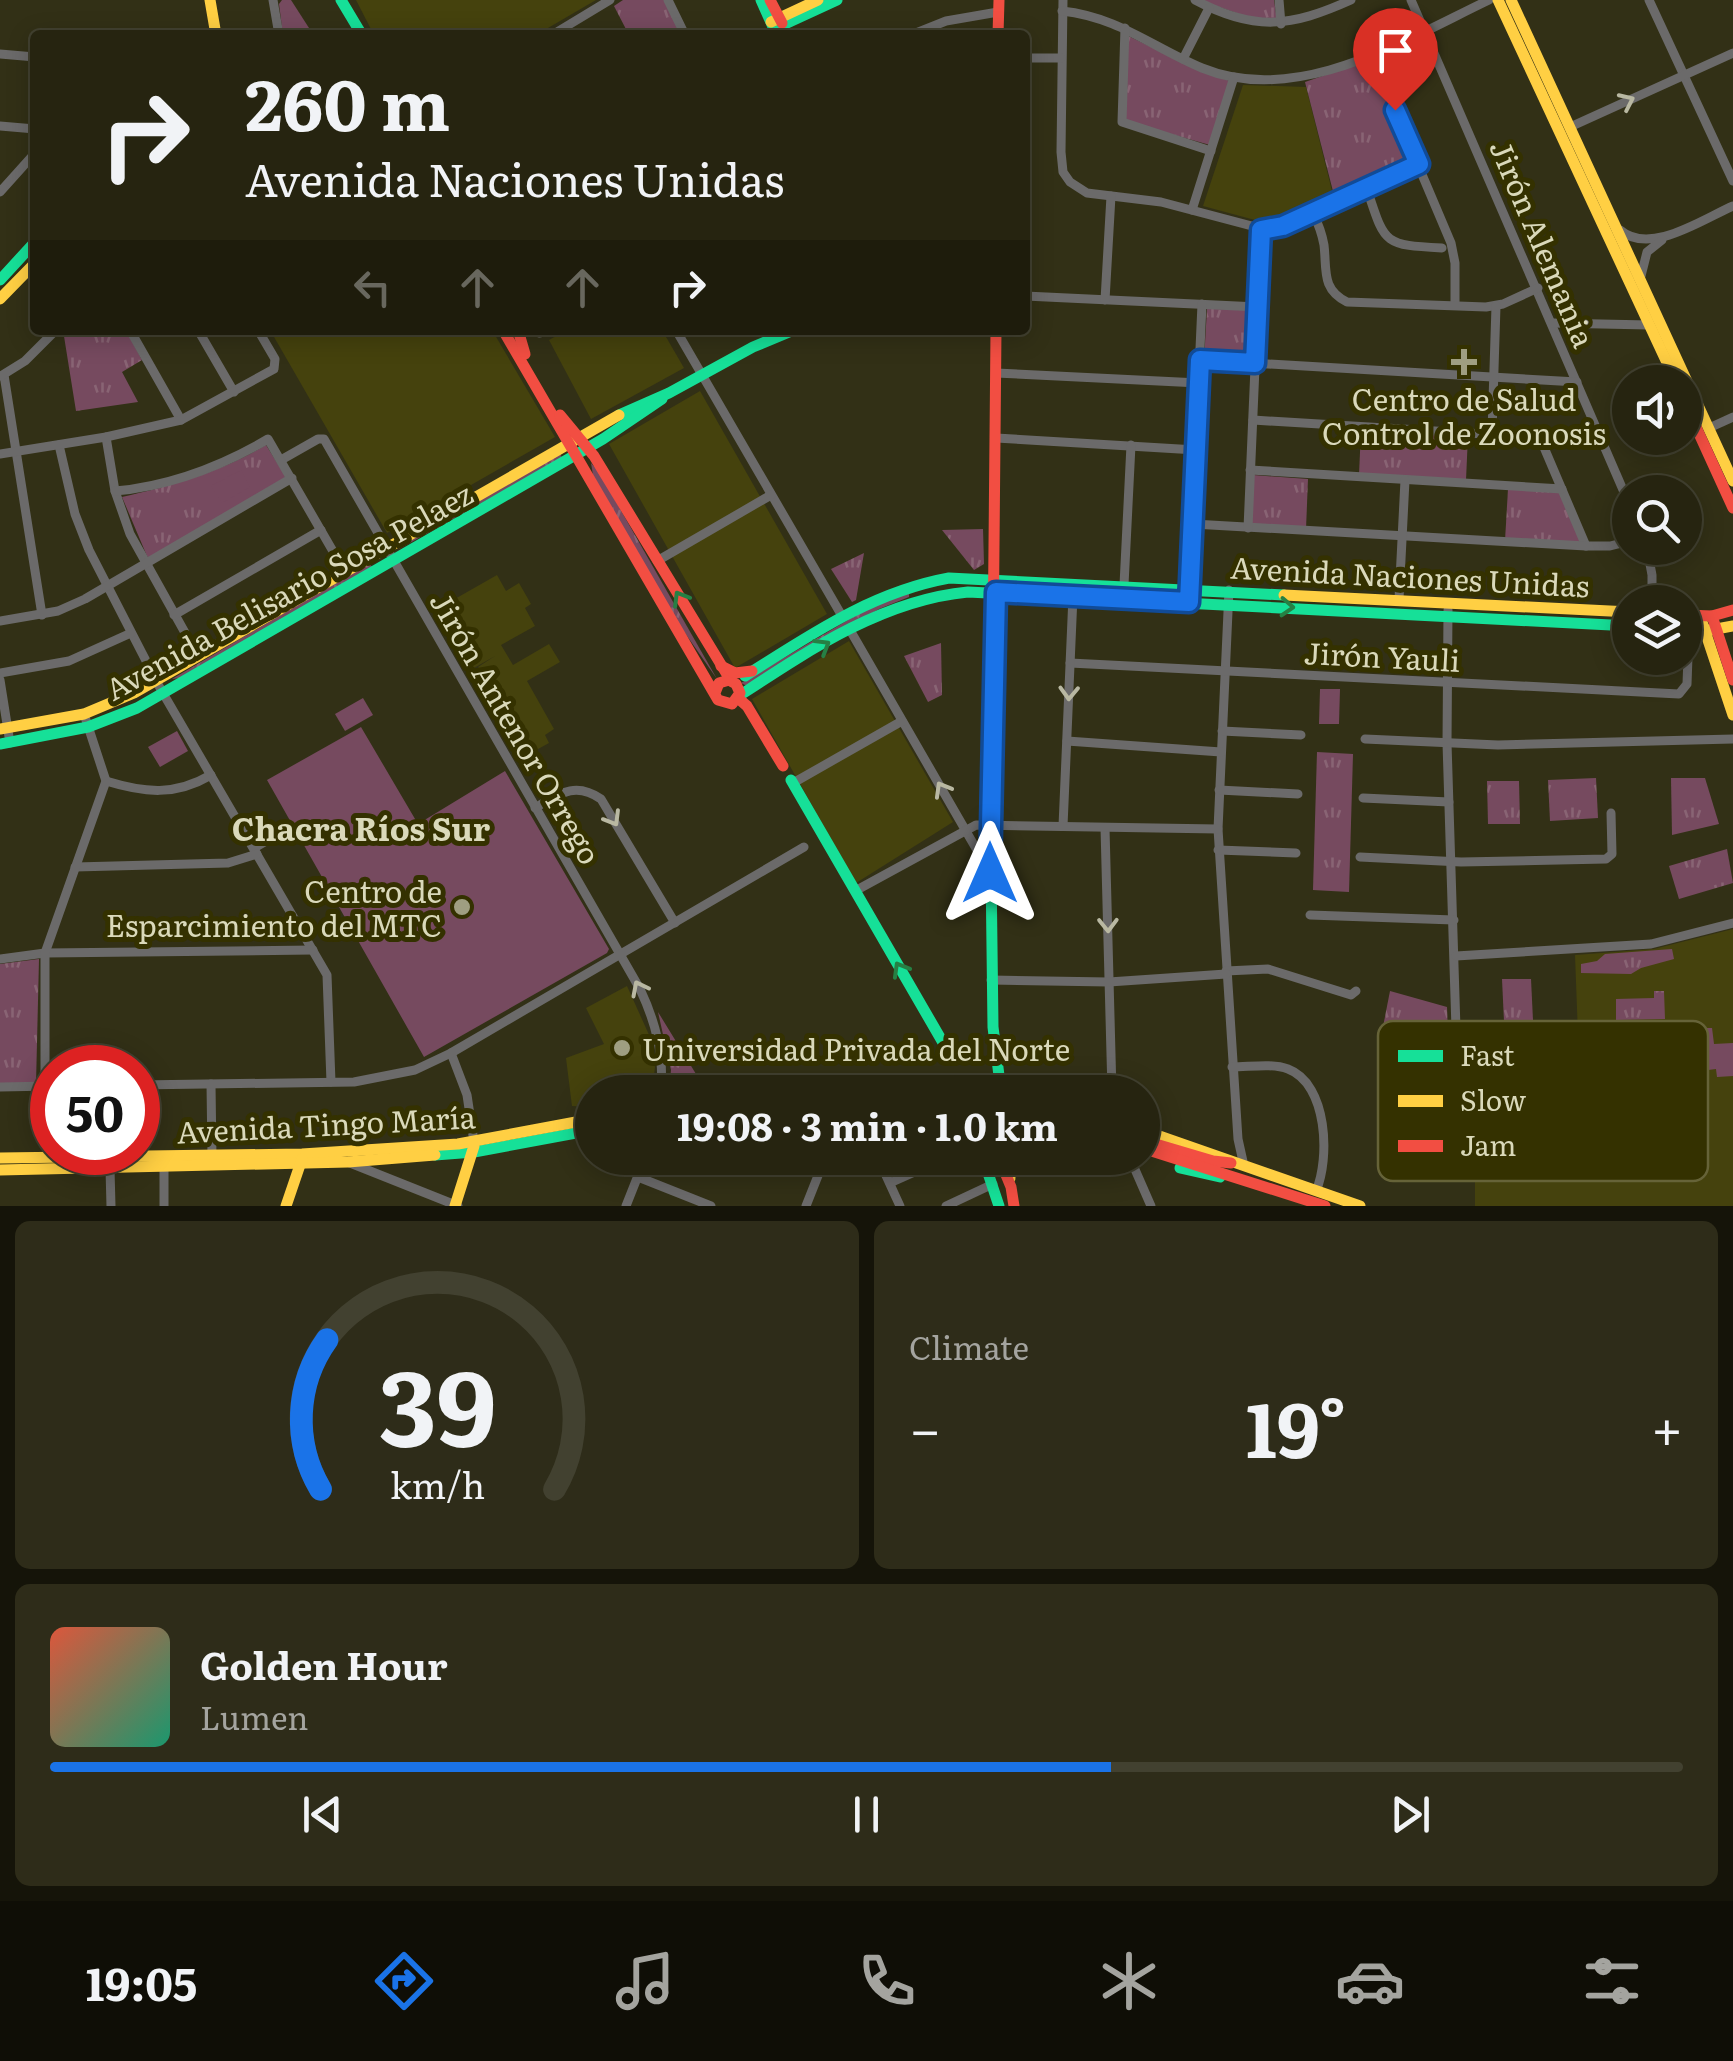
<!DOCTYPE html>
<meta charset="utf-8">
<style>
:root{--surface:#262410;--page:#2e2c19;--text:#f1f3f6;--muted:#a4a49f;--line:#424130;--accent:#1a73e8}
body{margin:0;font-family:Literata,serif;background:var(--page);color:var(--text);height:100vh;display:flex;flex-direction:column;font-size:38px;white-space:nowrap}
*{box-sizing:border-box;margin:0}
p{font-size:32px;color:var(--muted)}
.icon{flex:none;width:55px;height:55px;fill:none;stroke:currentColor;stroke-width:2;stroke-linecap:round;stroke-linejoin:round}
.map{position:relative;height:1206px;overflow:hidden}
.panel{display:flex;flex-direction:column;gap:15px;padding:15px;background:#151409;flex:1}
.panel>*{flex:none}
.guide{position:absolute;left:30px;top:30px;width:1000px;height:305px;border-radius:10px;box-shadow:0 5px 25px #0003,0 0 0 2px var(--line);background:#262410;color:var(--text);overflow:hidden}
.tools{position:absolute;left:1612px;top:365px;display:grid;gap:20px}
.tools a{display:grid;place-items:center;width:90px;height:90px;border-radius:50%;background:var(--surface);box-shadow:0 5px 25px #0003,0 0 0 2px var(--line);font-size:50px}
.speed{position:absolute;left:30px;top:1045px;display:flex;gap:20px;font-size:50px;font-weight:700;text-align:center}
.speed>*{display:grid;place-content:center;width:130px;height:130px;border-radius:50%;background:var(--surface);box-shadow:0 5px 25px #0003,0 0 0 2px var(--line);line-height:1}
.speed .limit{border:15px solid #d22;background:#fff;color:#111}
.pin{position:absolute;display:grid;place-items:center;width:85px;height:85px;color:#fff;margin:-102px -42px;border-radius:50% 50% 50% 0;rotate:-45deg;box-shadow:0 0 10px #0007}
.pin .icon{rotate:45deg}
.me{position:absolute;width:110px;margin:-55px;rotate:0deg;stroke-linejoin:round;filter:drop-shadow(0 0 8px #0008)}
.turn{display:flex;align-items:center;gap:35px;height:210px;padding:0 50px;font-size:45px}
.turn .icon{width:130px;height:130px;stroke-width:2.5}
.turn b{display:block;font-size:70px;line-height:85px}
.lanes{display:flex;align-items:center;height:95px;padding:0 50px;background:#0003;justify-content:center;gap:50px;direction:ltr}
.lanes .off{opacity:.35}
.big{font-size:75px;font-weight:700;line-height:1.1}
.panel .tile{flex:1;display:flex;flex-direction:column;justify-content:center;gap:15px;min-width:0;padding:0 35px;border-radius:15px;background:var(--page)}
.panel .dial{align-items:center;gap:0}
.dial svg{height:260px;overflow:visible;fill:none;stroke:var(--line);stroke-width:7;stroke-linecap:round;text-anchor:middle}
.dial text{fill:var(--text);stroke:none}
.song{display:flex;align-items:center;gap:30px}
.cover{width:120px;height:120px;border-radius:15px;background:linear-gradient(135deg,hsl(10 70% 55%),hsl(160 70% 35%))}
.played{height:10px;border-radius:5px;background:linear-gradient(90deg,var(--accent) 65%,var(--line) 65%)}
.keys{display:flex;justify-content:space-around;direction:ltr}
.heat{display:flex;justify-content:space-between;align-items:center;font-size:55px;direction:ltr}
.panel .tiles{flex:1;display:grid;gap:15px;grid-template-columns:1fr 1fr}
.tile:last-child{grid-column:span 2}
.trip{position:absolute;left:575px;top:1075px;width:585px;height:100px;border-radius:50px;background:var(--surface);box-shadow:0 5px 25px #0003,0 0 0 2px var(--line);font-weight:700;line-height:100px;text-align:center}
.tabs{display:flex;height:160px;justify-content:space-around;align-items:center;background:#0f0e06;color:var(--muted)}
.tabs .icon{width:70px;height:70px}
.tabs .current{color:var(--accent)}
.tabs b{font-size:45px;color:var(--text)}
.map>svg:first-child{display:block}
.built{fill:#45420d}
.grass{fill:url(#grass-tufts)}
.pitch{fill:#764a5f}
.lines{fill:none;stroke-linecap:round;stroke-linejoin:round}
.street{stroke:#6b6a6a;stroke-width:9}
.fast{stroke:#16e098;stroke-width:11}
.slow{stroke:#ffcf43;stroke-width:11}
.jam{stroke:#f24e42;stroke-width:11}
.oneway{stroke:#b9b8a2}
.oneway2{stroke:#268044}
.route-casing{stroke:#114b97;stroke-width:25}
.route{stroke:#1a73e8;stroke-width:18}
.poi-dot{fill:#9f9e81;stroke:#343100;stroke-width:4}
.labels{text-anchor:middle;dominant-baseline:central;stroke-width:10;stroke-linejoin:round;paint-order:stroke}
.street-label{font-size:30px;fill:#dad9ba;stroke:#343100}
.poi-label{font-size:30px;fill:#dad9ba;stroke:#343100}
.neighbourhood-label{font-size:32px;font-weight:bold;fill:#dad9ba;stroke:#343100}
.key{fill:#343100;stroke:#666338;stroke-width:2.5}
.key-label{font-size:28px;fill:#dad9ba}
</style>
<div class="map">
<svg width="1733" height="1206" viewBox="0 0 1733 1206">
<defs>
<pattern id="grass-tufts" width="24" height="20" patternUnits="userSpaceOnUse" patternTransform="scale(2.5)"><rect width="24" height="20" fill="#764a5f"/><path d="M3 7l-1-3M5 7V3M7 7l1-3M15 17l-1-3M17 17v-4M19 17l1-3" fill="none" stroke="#896474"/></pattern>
</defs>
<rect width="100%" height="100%" fill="#323016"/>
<g class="built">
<polygon points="356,0 596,0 536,35 374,35"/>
<polygon points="1243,85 1306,87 1333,195 1280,220 1266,223 1203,206"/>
<polygon points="270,330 492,330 555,437 387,533"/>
<polygon points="567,330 662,330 684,368 591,419 549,340"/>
<polygon points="700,391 827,614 735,668 609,444"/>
<polygon points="497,575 506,591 519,583 531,604 525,608 535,626 501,645 513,665 549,644 560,662 527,681 554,729 545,735 549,743 529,754 478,667 495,656 474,668 467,656 473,652 446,604"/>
<polygon points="849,641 953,822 856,883 752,699"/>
<polygon points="1733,929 1733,1206 1475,1206 1475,1171 1627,1169 1627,1143 1582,1143 1575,955 1654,949"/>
<polygon points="627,986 650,1037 655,1067 652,1092 592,1092 592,1107 572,1106 566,1058 604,1044 586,1008"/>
</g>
<g class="grass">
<polygon points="282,0 291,0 309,28 309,35 283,35 279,4"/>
<polygon points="623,0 666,0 680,35 629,35 614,6"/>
<polygon points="1199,0 1274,0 1277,20 1251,18"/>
<polygon points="1126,35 1206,73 1230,81 1210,145 1124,121"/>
<polygon points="1369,60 1412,162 1335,199 1305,82"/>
<polygon points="1207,309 1256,309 1254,362 1204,361"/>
<polygon points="63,330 126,330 142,360 122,372 138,402 76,411"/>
<polygon points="1361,430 1468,435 1466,480 1359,475"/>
<path d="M266 445 286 477 149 558 147 556 122 497C174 485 220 472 266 445Z"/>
<polygon points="560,453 562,458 399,549 409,539"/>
<polygon points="591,463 599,472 717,679 678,623 593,475"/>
<polygon points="1253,475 1308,479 1306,529 1251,525"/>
<polygon points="1508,489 1559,492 1585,546 1505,541"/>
<polygon points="983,529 984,564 974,570 942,530"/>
<polygon points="864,553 856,600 852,602 831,569"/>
<polygon points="369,563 372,567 181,678 172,679"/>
<polygon points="909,591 909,597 879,609 747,686 741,683 877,603"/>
<polygon points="941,643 942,695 928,702 904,656"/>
<polygon points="1317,752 1353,754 1349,892 1313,890"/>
<polygon points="1596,778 1598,818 1550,821 1548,780"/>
<polygon points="1671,778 1705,778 1719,824 1672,835"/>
<polygon points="1487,781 1519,781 1520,824 1488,824"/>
<polygon points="1727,849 1733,883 1679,899 1669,866"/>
<polygon points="1672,949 1674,959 1641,968 1631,974 1581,973 1581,964 1597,961 1605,954"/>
<polygon points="39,959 36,1084 0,1084 0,964"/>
<polygon points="1502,979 1531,979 1535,1062 1506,1063"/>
<polygon points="1390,991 1447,1007 1448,1034 1382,1032"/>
<polygon points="1654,991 1664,991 1665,1019 1616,1020 1616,999 1654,998"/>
<polygon points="658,1012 707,1092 669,1092 671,1070"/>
<polygon points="1706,1028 1712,1028 1714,1044 1733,1043 1733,1076 1717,1077 1716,1069 1708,1070 1708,1075 1677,1077"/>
</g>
<g class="pitch">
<polygon points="241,470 250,487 222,503 211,486"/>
<polygon points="1320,689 1340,689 1339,724 1319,724"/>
<polygon points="363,698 373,715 345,731 335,714"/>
<polygon points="361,727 418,824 505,771 609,949 607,953 424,1057 267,780"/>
<polygon points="177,731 188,751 160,767 148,747"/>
</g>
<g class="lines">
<g class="street">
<polyline points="273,0 279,35"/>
<polyline points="668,0 685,35"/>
<polyline points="1063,0 1061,152 1063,172 1070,182 1087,193 1161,202 1267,230 1283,226 1419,164"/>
<path d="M1195 0C1255 32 1291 27 1351 0"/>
<polyline points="1279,0 1281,24"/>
<polyline points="1411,0 1630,506"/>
<polyline points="1649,0 1733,181"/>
<path d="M1062 11C1118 17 1152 47 1202 68 1297 107 1403 41 1489 0"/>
<polyline points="1125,28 1122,122 1211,151"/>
<polyline points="552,35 610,0"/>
<polyline points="911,35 946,21 998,12"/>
<polyline points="0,54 35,57"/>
<polyline points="1371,54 1451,243 1455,263 1455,305"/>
<polyline points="1025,58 1061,58"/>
<polyline points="1183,59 1209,8"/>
<polyline points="0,126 35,129"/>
<polyline points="1570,127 1733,53"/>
<path d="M1367 189C1385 244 1383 245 1442 248"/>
<polyline points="0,192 35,153"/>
<polyline points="1192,210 1234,77"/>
<path d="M1313 213C1318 223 1322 234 1324 245 1327 270 1321 289 1347 302L1486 307 1503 304 1538 288"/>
<path d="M1620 230C1650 256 1703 219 1733 206"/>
<polyline points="1641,276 1647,252 1662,240"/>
<polyline points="1025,296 1258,307"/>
<polyline points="1105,300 1111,196"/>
<polyline points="1553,323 1649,325"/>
<polyline points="130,330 181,420"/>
<polyline points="198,330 234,392"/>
<polyline points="534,330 539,333 553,330"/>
<polyline points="676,330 842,616"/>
<polyline points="1200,360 1577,382"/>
<polyline points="996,373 1199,383"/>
<polyline points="4,375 42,615"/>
<polyline points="1,376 25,361 56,330"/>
<polyline points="1253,420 1534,437 1543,445 1586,546"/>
<polyline points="1709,428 1733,417"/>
<polyline points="1492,432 1496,306"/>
<polyline points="106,437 115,491 130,534 198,656"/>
<polyline points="996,438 1196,450"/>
<polyline points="59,445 75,514 89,550 160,688 327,975 331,1082"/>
<polyline points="0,454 106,437 181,420 274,369 275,359 258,330"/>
<path d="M281 460 318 439H324L640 989C656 1023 664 1055 661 1092"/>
<polyline points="1250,470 1562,489"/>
<path d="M115 491C170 486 220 467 268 439L345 572"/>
<polyline points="1193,524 1586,546 1610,546 1630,541"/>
<polyline points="1248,528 1261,230"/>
<polyline points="1647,548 1652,575 1652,602"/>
<polyline points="657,561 771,495"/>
<polyline points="1124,585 1131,445"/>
<polyline points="1229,590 1218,829 1238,1139 1244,1166"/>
<polyline points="1189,594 1202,304"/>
<polyline points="1399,599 1405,480"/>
<polyline points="1448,610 1447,743 1457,1061"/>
<polyline points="174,615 321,530"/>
<polyline points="0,621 58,611 85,599 292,478"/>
<polyline points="850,630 989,871"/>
<polyline points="1070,663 1679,694 1687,684 1689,629"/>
<polyline points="0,673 69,661 131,633"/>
<polyline points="0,680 10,743"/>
<polyline points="1222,731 1301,735"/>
<polyline points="1365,739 1498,745 1733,739"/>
<polyline points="1067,741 1221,752"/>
<path d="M106 781C145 793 175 796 211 775"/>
<polyline points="793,783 902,721"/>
<polyline points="1219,790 1298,794"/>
<polyline points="1363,798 1449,802"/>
<path d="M535 808C559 794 575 781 601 799L675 923"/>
<polyline points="1063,826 1073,596"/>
<polyline points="1105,828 1112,1092"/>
<polyline points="254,848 288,828"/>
<polyline points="1218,850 1296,853"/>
<polyline points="1360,857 1461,862 1606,859 1612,854 1611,813"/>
<polyline points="75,867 228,863 257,854"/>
<polyline points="855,891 976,825 1218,829"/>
<polyline points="1310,915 1454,920"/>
<polyline points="1456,956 1651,944 1733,923"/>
<polyline points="0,959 45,953 313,950"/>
<polyline points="1226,971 1268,969 1351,995 1356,991"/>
<polyline points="991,980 1109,982 1226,974"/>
<polyline points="451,1053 467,1095 474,1142"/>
<path d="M1232 1067C1250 1067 1272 1063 1288 1069 1328 1084 1330 1159 1316 1191"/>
<polyline points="211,1084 212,1157"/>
<polyline points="138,1085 354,1082 415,1070 451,1053 804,847"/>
<polyline points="0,1087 52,1086"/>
<polyline points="45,1087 45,953 106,781 84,714"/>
<polyline points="878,1158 900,1206"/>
<polyline points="1130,1158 1151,1206"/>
<polyline points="350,1163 458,1206"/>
<polyline points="164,1168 164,1206"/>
<polyline points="110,1169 111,1206"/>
<polyline points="638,1177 711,1206"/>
<polyline points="890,1183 946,1158"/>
<polyline points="626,1206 645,1158"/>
<polyline points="806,1206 825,1158"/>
<polyline points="946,1206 993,1184"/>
</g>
<g class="fast">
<polyline points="341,0 362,35"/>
<polyline points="761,0 774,29 837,0"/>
<polyline points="0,280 35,242"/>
<polyline points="619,415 669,393 753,347 794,330"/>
<path d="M745 676C810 635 872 592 949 578L1284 595"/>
<path d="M739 696C809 650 883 600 968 592L1630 626"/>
<polyline points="0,744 88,727 137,708 603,439 662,399"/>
<polyline points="791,780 949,1053"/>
<polyline points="991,868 993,1027 1001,1092"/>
<polyline points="435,1155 474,1152 592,1130"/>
<polyline points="983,1158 999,1206"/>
<polyline points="1180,1168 1220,1177"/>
</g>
<g class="slow">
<polyline points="210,0 216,35"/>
<polyline points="1498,0 1676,382"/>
<polyline points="1511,0 1733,481"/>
<polyline points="771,22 818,0"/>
<polyline points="0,299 35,263"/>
<polyline points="1284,595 1630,612"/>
<polyline points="1700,616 1733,715"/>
<polyline points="1685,629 1711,630 1733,626"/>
<polyline points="0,729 84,714 134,693 619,415"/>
<polyline points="953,1091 956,1092"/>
<polyline points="1142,1130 1360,1206"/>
<polyline points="0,1158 302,1154 458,1144 592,1119"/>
<polyline points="1008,1158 1010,1178"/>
<polyline points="0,1170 348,1162 435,1155"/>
<polyline points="286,1206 302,1159"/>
<polyline points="455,1206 474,1146"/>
</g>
<g class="jam">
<polyline points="770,0 782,23"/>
<polyline points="998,35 999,0"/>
<polyline points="503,330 718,700 732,704 740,693 736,684 729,680 719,683 715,693"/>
<polyline points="518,330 525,354"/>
<polyline points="1685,403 1733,508"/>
<polyline points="560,415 594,456 731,681"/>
<polyline points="1685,615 1712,616 1733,610"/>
<polyline points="1712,616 1733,680"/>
<polyline points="721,666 735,673 752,671"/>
<polyline points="739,699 747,706 783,766"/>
<polyline points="991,868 996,330"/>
<polyline points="936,1092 1004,1092"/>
<polyline points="1142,1140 1213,1161 1231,1163"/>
<polyline points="1142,1148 1325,1206"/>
<polyline points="999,1158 1011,1187 1014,1206"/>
</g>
</g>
<defs><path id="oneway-chevron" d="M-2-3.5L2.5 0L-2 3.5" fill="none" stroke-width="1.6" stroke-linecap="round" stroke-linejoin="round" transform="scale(2.5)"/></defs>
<g class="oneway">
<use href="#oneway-chevron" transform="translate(1627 101) rotate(-25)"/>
<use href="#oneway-chevron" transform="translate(1069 693) rotate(92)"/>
<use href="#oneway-chevron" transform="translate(942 789) rotate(-120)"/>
<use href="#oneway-chevron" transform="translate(613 819) rotate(59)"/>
<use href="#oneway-chevron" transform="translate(1108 925) rotate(89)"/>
<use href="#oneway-chevron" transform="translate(639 988) rotate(-117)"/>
</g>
<g class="oneway2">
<use href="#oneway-chevron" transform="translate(680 598) rotate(-121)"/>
<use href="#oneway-chevron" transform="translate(1287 607) rotate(3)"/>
<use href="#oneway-chevron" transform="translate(823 646) rotate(-31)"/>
<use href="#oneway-chevron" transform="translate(900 969) rotate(-120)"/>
</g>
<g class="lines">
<g class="route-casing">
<polyline id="route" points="990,873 996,592 1189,602 1200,360 1255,363 1261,230 1283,226 1419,164 1395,110"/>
</g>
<use href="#route" class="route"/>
</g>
<g class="poi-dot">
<path d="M1459 347h10v10h10v10h-10v10h-10v-10h-10v-10h10z"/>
<circle cx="462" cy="907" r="10"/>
<circle cx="622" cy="1048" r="10"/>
</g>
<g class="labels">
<g class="street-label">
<text transform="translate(1544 243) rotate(67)">Jirón Alemania</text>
<text transform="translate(1410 575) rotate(3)">Avenida Naciones Unidas</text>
<text transform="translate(288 590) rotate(-29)">Avenida Belisario Sosa Pelaez</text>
<text transform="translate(1382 655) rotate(3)">Jirón Yauli</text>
<text transform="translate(517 727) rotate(60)">Jirón Antenor Orrego</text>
<text transform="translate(326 1123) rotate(-3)">Avenida Tingo María</text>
</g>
<g class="poi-label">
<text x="1464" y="398">Centro de Salud<tspan x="1464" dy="34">Control de Zoonosis</tspan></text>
<text x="442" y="890" text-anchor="end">Centro de<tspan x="442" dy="34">Esparcimiento del MTC</tspan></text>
<text x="642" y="1048" text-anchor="start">Universidad Privada del Norte</text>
</g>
<g class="neighbourhood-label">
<text x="361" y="827">Chacra Ríos Sur</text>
</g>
</g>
<rect x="1378" y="1021" width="330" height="160" rx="15" class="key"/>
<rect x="1398" y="1050" width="45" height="12" fill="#16e098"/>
<rect x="1398" y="1095" width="45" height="12" fill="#ffcf43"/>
<rect x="1398" y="1140" width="45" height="12" fill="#f24e42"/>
<g class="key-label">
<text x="1460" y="1066">Fast</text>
<text x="1460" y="1111">Slow</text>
<text x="1460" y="1156">Jam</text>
</g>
</svg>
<div class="tools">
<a><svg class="icon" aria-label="sound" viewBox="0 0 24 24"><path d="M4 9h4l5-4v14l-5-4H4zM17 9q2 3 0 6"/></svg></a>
<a><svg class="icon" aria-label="search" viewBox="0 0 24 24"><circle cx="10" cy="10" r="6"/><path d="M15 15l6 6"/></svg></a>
<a><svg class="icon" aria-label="layers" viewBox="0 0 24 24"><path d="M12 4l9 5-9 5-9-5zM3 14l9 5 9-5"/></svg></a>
</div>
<div class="speed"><div class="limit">50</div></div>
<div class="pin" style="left:1395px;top:110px;background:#d93025"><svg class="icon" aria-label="arrive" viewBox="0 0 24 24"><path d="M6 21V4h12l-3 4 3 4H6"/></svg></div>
<svg class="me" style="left:990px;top:873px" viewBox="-20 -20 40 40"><path d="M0-17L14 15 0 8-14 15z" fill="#1a73e8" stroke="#fff" stroke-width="4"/></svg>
<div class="trip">19:08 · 3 min · 1.0 km</div>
<div class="guide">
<div class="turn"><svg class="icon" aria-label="right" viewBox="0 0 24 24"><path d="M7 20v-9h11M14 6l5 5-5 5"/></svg><div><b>260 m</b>Avenida Naciones Unidas</div></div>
<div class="lanes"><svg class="icon off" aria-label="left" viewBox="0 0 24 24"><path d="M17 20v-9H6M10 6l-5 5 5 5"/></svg><svg class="icon off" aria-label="ahead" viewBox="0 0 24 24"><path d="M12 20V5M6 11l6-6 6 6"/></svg><svg class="icon off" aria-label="ahead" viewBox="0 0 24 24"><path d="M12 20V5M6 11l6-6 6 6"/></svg><svg class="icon" aria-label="right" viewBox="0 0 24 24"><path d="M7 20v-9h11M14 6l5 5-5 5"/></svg></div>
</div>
</div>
<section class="panel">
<div class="tiles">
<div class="tile dial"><svg viewBox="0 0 100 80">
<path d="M14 69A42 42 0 1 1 86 69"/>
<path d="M14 69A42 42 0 0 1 16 23" stroke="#1a73e8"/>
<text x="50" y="56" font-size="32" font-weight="700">39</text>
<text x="50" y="72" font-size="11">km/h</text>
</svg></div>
<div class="tile"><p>Climate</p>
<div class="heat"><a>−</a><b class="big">19°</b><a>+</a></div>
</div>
<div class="tile">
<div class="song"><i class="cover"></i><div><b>Golden Hour</b><p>Lumen</p></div></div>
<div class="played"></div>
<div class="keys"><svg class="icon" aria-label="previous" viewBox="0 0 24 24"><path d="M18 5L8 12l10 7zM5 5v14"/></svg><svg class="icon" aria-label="pause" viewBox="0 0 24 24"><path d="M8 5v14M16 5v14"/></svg><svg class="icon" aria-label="next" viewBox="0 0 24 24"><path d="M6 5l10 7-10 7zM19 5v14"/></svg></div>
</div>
</div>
</section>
<nav class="tabs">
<b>19:05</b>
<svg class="icon current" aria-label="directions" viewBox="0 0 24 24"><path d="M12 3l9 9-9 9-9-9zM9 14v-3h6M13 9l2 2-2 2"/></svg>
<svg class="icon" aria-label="music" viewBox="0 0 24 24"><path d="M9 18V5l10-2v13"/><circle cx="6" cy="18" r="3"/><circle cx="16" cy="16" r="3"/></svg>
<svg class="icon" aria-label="phone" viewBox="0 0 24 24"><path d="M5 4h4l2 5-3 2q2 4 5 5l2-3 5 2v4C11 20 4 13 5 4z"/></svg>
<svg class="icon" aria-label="climate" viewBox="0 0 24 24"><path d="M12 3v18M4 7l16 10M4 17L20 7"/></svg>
<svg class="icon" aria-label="car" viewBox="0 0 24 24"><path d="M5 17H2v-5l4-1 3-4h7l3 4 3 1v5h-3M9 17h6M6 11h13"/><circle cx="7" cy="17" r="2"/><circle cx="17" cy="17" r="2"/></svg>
<svg class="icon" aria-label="filters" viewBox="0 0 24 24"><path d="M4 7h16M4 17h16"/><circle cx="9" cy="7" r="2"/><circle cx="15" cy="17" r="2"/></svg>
</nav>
